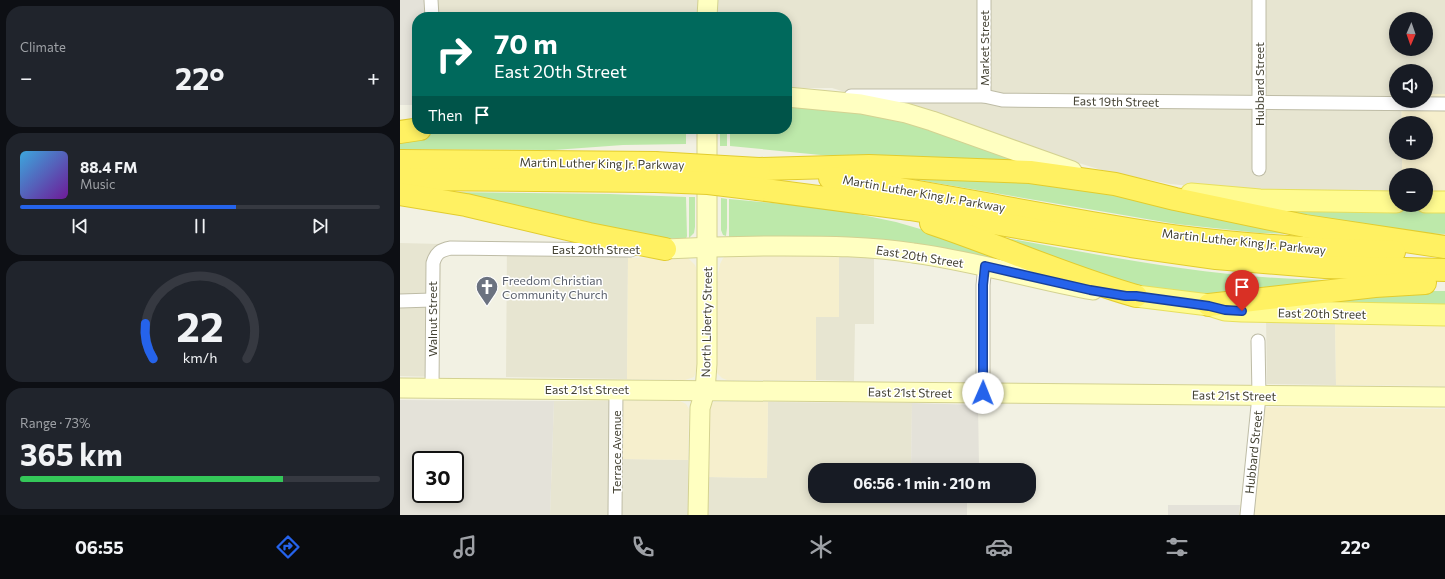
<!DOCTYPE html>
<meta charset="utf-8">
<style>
:root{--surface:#171b24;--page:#20242c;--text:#f1f3f6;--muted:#9ea1a6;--line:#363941;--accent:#2563eb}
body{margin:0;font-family:Commissioner,sans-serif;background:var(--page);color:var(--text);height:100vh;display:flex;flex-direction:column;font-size:15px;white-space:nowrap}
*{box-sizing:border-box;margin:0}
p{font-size:13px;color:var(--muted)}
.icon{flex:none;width:22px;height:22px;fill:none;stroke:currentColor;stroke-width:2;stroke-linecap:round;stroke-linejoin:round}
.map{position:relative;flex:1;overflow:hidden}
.drawer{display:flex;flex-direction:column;gap:6px;padding:6px;background:#0d0f14;width:400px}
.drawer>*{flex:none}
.guide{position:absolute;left:12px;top:12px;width:380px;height:122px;border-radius:16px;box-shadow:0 2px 10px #0003;background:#00695c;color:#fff;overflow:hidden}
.needle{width:26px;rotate:182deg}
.tools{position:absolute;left:989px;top:12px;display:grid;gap:8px}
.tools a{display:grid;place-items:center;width:44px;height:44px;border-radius:50%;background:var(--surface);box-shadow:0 2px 10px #0003;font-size:20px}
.speed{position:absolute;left:12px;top:451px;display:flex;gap:8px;font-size:20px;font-weight:700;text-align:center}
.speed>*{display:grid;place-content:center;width:52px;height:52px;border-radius:50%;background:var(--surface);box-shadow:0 2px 10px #0003;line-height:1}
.speed .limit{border:2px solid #111;border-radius:6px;background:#fff;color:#111}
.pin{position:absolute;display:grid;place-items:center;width:34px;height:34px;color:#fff;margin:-41px -17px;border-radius:50% 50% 50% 0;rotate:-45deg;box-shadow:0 0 4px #0007}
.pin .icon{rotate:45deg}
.me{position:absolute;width:44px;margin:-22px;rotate:1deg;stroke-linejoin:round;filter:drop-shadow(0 0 3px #0008)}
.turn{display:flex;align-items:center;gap:14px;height:84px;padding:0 16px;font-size:18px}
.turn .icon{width:52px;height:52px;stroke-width:2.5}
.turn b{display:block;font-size:28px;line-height:34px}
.then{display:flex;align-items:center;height:38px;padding:0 16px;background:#0003;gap:8px;font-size:15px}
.big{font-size:30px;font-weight:700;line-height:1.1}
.drawer .tile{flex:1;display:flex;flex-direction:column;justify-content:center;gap:6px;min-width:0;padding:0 14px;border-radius:16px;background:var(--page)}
.drawer .dial{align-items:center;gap:0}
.dial svg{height:104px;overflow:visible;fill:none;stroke:var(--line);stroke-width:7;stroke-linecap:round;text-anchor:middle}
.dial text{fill:var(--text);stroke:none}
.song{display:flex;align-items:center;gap:12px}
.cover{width:48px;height:48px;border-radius:6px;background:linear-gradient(135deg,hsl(200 70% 55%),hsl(280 70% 35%))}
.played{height:4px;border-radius:2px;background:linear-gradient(90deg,var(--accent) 60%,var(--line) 60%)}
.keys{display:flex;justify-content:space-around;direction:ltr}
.heat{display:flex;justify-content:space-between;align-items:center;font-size:22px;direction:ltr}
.charge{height:6px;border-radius:3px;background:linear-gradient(90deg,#34c759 73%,var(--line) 0)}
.trip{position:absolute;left:408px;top:463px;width:228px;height:40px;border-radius:16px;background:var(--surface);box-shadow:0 2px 10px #0003;font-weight:700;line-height:40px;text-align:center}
.dock{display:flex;height:64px;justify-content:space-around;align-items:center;background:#090b0e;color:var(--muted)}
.dock .icon{width:28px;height:28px}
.dock .active{color:var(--accent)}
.dock b{font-size:18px;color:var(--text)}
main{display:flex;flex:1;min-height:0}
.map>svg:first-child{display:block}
.residential{fill:#e7e5d1;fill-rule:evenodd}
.commercial{fill:#f6efcd}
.industrial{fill:#e4e2d9;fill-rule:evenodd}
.green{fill:#bde9aa}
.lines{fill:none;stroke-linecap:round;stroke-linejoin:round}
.street-casing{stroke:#bebca6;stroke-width:15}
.secondary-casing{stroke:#d4d291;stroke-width:21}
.primary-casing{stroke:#e7df5d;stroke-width:23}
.highway-casing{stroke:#e2cc2e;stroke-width:24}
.street{stroke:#fff;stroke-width:13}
.secondary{stroke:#ffffc1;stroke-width:19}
.primary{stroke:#fffb90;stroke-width:21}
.highway{stroke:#fff162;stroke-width:22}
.highway-bridge-casing{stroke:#e2cc2e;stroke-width:24;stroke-linecap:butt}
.highway-bridge{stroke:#fff162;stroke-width:22}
.route-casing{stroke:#184099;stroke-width:10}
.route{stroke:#2563eb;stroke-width:7}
.labels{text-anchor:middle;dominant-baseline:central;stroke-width:3;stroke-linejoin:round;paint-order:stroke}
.street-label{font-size:12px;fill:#444233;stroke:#fff}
.worship-label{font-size:12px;fill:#5b616d;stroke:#fff;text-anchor:start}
</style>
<main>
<section class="drawer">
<div class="tile"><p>Climate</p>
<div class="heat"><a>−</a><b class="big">22°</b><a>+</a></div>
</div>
<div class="tile">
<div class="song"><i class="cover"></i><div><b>88.4 FM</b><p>Music</p></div></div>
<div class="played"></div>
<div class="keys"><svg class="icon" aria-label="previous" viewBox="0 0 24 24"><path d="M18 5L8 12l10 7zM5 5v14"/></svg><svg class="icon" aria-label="pause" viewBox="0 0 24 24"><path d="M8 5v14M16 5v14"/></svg><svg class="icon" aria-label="next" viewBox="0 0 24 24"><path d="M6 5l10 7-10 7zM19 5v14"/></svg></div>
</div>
<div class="tile dial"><svg viewBox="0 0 100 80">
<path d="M14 69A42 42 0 1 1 86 69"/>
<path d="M14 69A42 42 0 0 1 8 42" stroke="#2563eb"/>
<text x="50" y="56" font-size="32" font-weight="700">22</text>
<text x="50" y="72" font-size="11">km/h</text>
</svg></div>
<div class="tile"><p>Range · 73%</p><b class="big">365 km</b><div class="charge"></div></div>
</section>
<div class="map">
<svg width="1045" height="515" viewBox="0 0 1045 515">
<rect width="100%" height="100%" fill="#f2f1e3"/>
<g class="residential">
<polygon points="25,0 299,0 299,14 230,14 229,17 26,17"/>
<path d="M316 0H1045V94H1026V71H996V101H1001L1002 123H996V153H1002V175H996V192L866 193 770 184 705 171 432 88H387V17H316ZM996 19H1026V49H996Z"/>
<polygon points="0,243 41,244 39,377 0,376"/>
<polygon points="107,243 199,245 228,258 227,379 106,377"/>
<polygon points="439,253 474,256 474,324 455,324 454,381 416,380 416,317 439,317"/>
<polygon points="866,318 935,318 936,385 867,384"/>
<polygon points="154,401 223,401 223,459 288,460 288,515 150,515"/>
<polygon points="368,402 512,403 511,470 415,470 415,496 490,496 490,515 307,515 308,477 367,478"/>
</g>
<g class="commercial">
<rect x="229" y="14" width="70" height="3"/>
<polygon points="1026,94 1045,94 1045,193 1026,193 1026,175 1002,175 1002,153 1026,153 1026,123 1002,123 1001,101 1026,101"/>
<polygon points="439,253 439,317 416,317 416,380 327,380 322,378 317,373 316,368 316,287 320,264 323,258 329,254"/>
<polygon points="228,258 288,258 295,265 299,276 298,365 294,377 285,380 227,379"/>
<polygon points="935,318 1045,323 1045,386 936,385"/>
<polygon points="223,401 280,401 286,404 289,409 288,460 223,459"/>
<polygon points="314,402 368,402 367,478 308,477 308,410 310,405"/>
<polygon points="853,407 1045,409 1045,515 839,515"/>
</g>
<g class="industrial">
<polygon points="0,0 25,0 26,17 17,17 17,105 0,105"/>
<path d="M0 400 154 401 150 515H0ZM21 460H55V494H21Z"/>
<polygon points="512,403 578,405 579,466 568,465 568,470 511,470"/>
<rect x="490" y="496" width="77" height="19"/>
<polygon points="768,505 840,505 839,515 768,515"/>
</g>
<g class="green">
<polygon points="387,107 439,108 487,114 632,164 431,156 330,146 330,129 387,129"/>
<polygon points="61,129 286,129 286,144 223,145 154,150 0,149 0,137"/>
<rect x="320" y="129" width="7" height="17"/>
<polygon points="507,178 640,179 903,234 860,233 776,224"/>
<polygon points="43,192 210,194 286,197 287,236 286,239 284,239 254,238"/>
<polygon points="289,197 295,197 295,227 294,233 289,238"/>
<polygon points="321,198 327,199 327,228 326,236 323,235 321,230"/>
<polygon points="329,199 405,206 453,213 496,222 541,235 626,266 329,238"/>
<polygon points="859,205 1045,209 1045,234 1020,233 956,226"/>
<path d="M595 236C710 257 826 281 944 280L823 295 750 292Z"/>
<polygon points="1030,291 1045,291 1045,308 866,307"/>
</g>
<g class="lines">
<g class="street-casing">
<g id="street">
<polyline points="31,0 32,17"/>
<polyline points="451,96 584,96 602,100 1045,104"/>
<polyline points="584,96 584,0"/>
<polyline points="859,169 859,0"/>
<polyline points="0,301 32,300"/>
<path d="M32 388 33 263C36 253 40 250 51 248L231 250"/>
<polyline points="583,393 583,285 585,266"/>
<polyline points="215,515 216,389"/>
<polyline points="847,515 859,396 858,341"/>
</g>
</g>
<g class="secondary-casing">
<g id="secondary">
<polyline points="307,17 308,0"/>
<polyline points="387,97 461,104 506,113 532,121 672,171"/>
<path d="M265 249C304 247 344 246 383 246 426 246 470 246 513 253 574 261 633 279 693 290"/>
<polyline points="0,388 1045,397"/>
<polyline points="298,515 300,408 305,391 307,364 307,129"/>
</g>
</g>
<g class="primary-casing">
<g id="primary">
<polyline points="791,194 860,200 996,202"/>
<polyline points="1026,202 1045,202"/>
<polyline points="736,296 809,305 825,310 842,311 1045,315"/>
</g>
</g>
<g class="highway-casing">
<g id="highway">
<polyline points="0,132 20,129"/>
<polyline points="0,161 255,163"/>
<polyline points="359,169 469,166 630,172 715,184 775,199 905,226 1045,247"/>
<path d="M430 178C547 195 662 220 779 237 851 246 922 250 994 252"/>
<polyline points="0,179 255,181"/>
<polyline points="358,189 510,209 731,246 816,258 925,267 1045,270"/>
<polyline points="0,194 66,205 189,234 265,249"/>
<path d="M531 223C600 246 666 276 736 296"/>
<polyline points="809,305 975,286 1025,283"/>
</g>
</g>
<use href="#street" class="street"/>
<use href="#secondary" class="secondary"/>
<use href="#primary" class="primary"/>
<use href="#highway" class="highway"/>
<g class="highway-bridge-casing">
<g id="highway-bridge">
<polyline points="255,163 359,169"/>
<polyline points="255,181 308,183 358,189"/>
</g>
</g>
<use href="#highway-bridge" class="highway-bridge"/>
</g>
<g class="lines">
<g class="route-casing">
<polyline id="route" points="583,393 583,285 585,266 690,290 726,296 736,296 809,306 825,310 842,311"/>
</g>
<use href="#route" class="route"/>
</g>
<defs>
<g id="church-pin" transform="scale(1.15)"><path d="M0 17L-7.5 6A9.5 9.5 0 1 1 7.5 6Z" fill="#6b7280" stroke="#fff"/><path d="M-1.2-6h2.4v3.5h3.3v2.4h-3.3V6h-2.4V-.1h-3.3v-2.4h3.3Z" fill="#fff"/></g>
</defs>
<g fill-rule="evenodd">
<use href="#church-pin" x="87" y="287"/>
</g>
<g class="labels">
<g class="street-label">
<text transform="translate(584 48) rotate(-90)">Market Street</text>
<text transform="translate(859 84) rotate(-90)">Hubbard Street</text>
<text transform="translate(716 101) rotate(1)">East 19th Street</text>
<text transform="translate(202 163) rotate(1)">Martin Luther King Jr. Parkway</text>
<text transform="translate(524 193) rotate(10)">Martin Luther King Jr. Parkway</text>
<text transform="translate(844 241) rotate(6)">Martin Luther King Jr. Parkway</text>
<text x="196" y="249">East 20th Street</text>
<text transform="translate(520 256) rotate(9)">East 20th Street</text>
<text transform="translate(922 313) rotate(1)">East 20th Street</text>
<text transform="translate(32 319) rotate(-90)">Walnut Street</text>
<text transform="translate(306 322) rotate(-89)">North Liberty Street</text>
<text x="187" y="389">East 21st Street</text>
<text transform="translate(510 392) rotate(1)">East 21st Street</text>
<text transform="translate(834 395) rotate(1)">East 21st Street</text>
<text transform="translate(216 452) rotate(-90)">Terrace Avenue</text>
<text transform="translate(853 452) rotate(-84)">Hubbard Street</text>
</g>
<g class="worship-label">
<text x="102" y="280">Freedom Christian<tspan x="102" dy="14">Community Church</tspan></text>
</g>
</g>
</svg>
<div class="tools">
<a><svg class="needle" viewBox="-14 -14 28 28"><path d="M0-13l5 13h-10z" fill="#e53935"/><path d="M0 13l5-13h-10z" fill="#9ea1a6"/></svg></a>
<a><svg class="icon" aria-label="sound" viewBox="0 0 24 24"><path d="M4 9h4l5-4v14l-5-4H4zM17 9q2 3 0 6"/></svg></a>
<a>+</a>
<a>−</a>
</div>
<div class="speed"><div class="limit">30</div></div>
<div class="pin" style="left:842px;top:311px;background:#d93025"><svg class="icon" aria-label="arrive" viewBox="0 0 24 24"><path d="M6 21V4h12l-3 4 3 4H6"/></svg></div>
<svg class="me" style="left:583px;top:393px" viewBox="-20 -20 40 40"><circle r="19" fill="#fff"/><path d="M0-13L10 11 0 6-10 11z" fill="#2563eb"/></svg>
<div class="trip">06:56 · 1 min · 210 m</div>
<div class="guide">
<div class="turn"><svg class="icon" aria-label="right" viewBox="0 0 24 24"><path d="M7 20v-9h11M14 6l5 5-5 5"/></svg><div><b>70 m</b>East 20th Street</div></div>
<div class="then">Then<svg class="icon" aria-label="arrive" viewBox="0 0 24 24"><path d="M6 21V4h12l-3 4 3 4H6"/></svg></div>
</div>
</div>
</main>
<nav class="dock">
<b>06:55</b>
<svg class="icon active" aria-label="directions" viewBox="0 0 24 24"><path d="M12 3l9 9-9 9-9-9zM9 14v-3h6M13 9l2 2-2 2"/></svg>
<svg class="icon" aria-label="music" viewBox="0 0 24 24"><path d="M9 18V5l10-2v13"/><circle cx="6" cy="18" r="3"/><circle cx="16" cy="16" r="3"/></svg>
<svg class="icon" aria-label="phone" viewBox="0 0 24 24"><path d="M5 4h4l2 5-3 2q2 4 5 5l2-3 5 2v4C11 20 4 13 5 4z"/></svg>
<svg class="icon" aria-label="climate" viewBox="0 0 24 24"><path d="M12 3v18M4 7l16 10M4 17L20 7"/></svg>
<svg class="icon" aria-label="car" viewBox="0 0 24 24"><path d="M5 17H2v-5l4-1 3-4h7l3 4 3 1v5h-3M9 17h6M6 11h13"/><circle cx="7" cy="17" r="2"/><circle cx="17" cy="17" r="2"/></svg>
<svg class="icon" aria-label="filters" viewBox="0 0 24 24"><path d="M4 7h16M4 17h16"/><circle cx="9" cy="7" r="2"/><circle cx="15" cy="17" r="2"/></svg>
<b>22°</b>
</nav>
